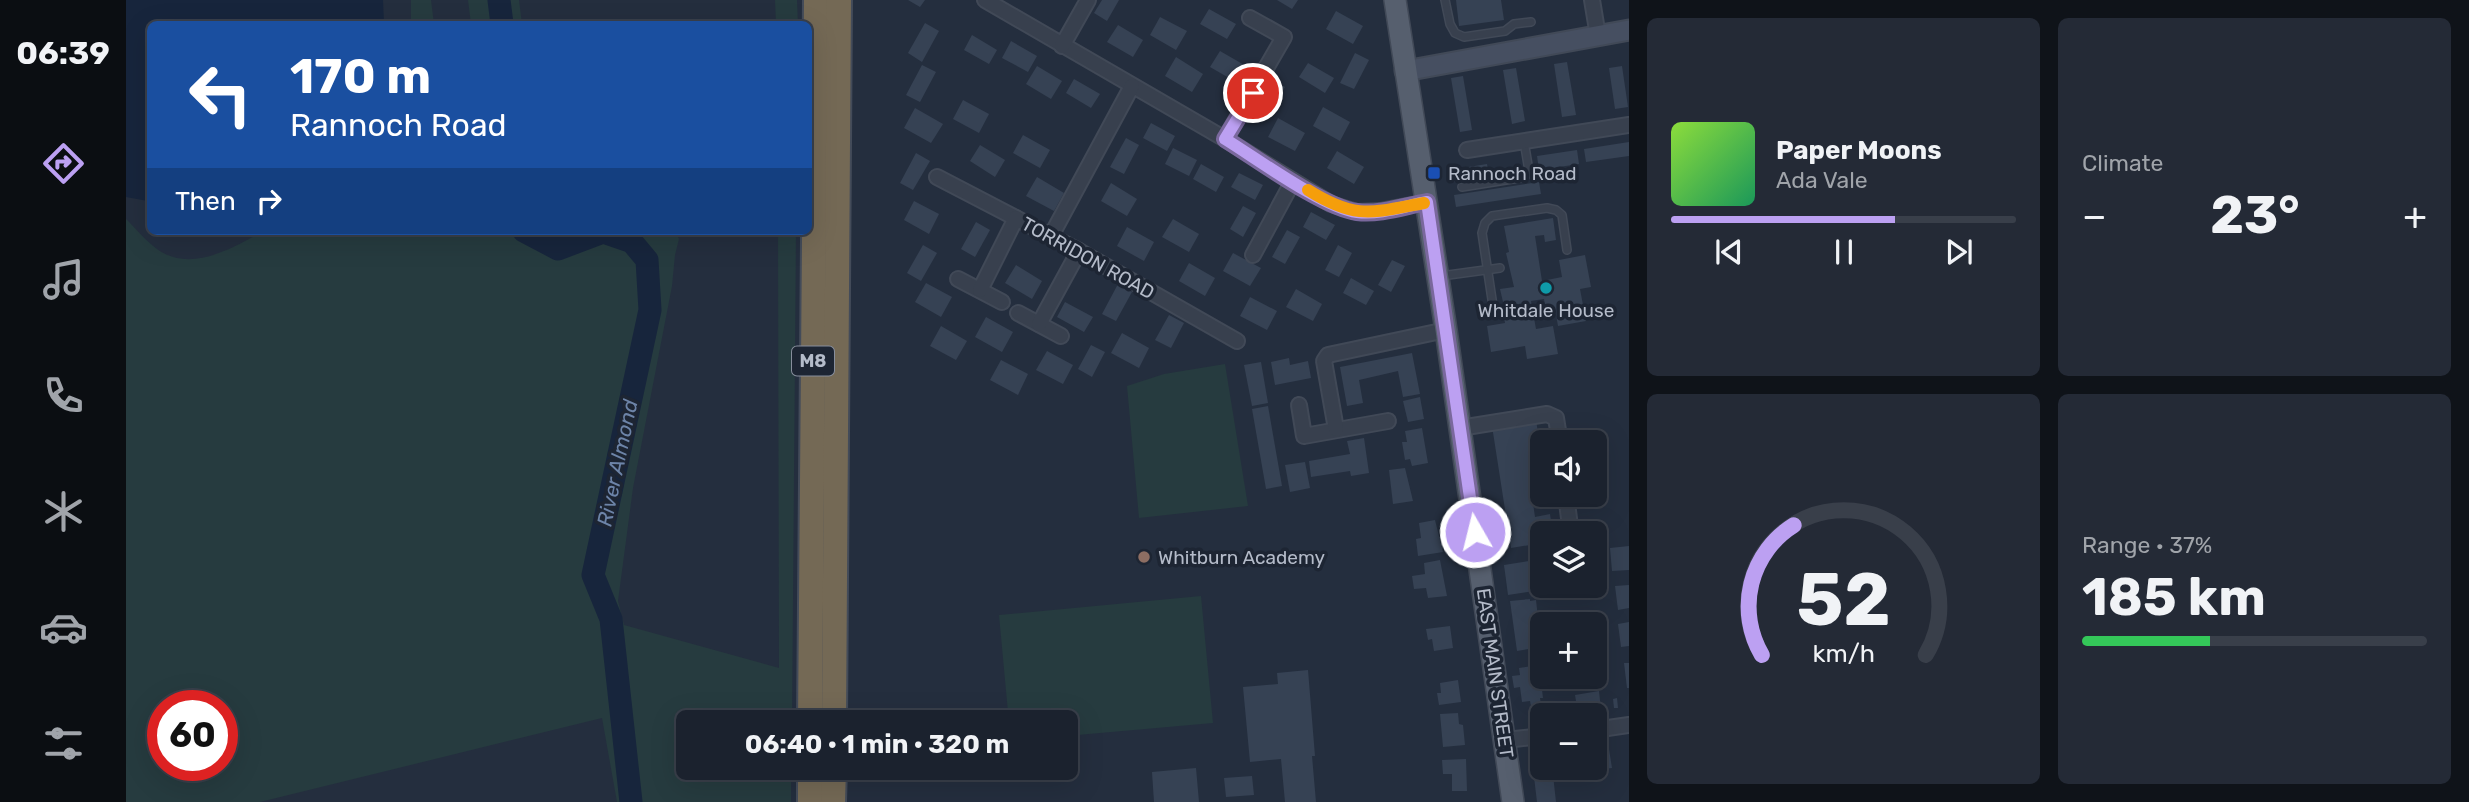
<!DOCTYPE html>
<meta charset="utf-8">
<style>
:root{--surface:#1b222e;--page:#242a36;--text:#f1f3f6;--muted:#a0a4aa;--line:#393f4a;--accent:#bca0f2}
body{margin:0;font-family:Rubik,sans-serif;background:var(--page);color:var(--text);height:100vh;display:flex;flex-direction:column;font-size:26px;white-space:nowrap}
*{box-sizing:border-box;margin:0}
p{font-size:23px;color:var(--muted)}
.icon{flex:none;width:38px;height:38px;fill:none;stroke:currentColor;stroke-width:2;stroke-linecap:round;stroke-linejoin:round}
.map{position:relative;flex:1;overflow:hidden}
.side{display:flex;flex-direction:column;gap:18px;padding:18px;background:#0f1319;width:840px}
.side>*{flex:none}
.banner{position:absolute;left:21px;top:21px;width:665px;height:214px;border-radius:10px;box-shadow:0 7px 28px #0002,0 0 0 2px var(--line);background:#1a4fa0;color:#fff;overflow:hidden}
.controls{position:absolute;left:1404px;top:430px;display:grid;gap:14px}
.controls a{display:grid;place-items:center;width:77px;height:77px;border-radius:10px;background:var(--surface);box-shadow:0 7px 28px #0002,0 0 0 2px var(--line);font-size:35px}
.speed{position:absolute;left:21px;top:690px;display:flex;gap:14px;font-size:35px;font-weight:700;text-align:center}
.speed>*{display:grid;place-content:center;width:91px;height:91px;border-radius:50%;background:var(--surface);box-shadow:0 7px 28px #0002,0 0 0 2px var(--line);line-height:1}
.speed .limit{border:10px solid #d22;background:#fff;color:#111}
.pin{position:absolute;display:grid;place-items:center;width:60px;height:60px;color:#fff;margin:-30px;border:4px solid #fff;border-radius:50%;box-shadow:0 2px 7px #0007}
.me{position:absolute;width:77px;margin:-38px;rotate:352deg;stroke-linejoin:round;filter:drop-shadow(0 0 5px #0008)}
.turn{display:flex;align-items:center;gap:24px;height:147px;padding:0 28px;font-size:32px}
.turn .icon{width:91px;height:91px;stroke-width:2.5}
.turn b{display:block;font-size:49px;line-height:60px}
.then{display:flex;align-items:center;height:66px;padding:0 28px;background:#0003;gap:14px;font-size:26px}
.big{font-size:52px;font-weight:700;line-height:1.1}
.side .card{flex:1;display:flex;flex-direction:column;justify-content:center;gap:10px;min-width:0;padding:0 24px;border-radius:10px;background:var(--page)}
.side .dial{align-items:center;gap:0}
.dial svg{height:182px;overflow:visible;fill:none;stroke:var(--line);stroke-width:7;stroke-linecap:round;text-anchor:middle}
.dial text{fill:var(--text);stroke:none}
.song{display:flex;align-items:center;gap:21px}
.cover{width:84px;height:84px;border-radius:10px;background:linear-gradient(135deg,hsl(90 70% 55%),hsl(150 70% 35%))}
.played{height:7px;border-radius:4px;background:linear-gradient(90deg,var(--accent) 65%,var(--line) 65%)}
.keys{display:flex;justify-content:space-around;direction:ltr}
.heat{display:flex;justify-content:space-between;align-items:center;font-size:38px;direction:ltr}
.charge{height:10px;border-radius:5px;background:linear-gradient(90deg,#34c759 37%,var(--line) 0)}
.side .tiles{flex:1;display:grid;gap:18px;grid-template-columns:repeat(2,1fr)}
.trip{position:absolute;left:550px;top:710px;width:402px;height:70px;border-radius:10px;background:var(--surface);box-shadow:0 7px 28px #0002,0 0 0 2px var(--line);font-weight:700;line-height:70px;text-align:center}
main{display:flex;flex:1;min-height:0}
.tab-bar{display:flex;flex-direction:column;width:126px;justify-content:space-around;align-items:center;background:#0b0e12;color:var(--muted)}
.tab-bar .icon{width:49px;height:49px}
.tab-bar .selected{color:var(--accent)}
.tab-bar b{font-size:32px;color:var(--text)}
.map>svg:first-child{display:block}
.green{fill:#263b3f;fill-rule:evenodd}
.water{fill:#17253c}
.lines{fill:none;stroke-linecap:round;stroke-linejoin:round}
.river{stroke:#17253c;stroke-width:23}
.building{fill:#364254}
.lane-casing{stroke:#414957;stroke-width:10}
.street-casing{stroke:#414957;stroke-width:18}
.secondary-casing{stroke:#414957;stroke-width:23}
.primary-casing{stroke:#414957;stroke-width:24}
.highway-casing{stroke:#434b59;stroke-width:28}
.lane{stroke:#38404e;stroke-width:7}
.street{stroke:#38404e;stroke-width:14}
.secondary{stroke:#464f61;stroke-width:19}
.primary{stroke:#565f6e;stroke-width:21}
.highway{stroke:#746955;stroke-width:24}
.route-casing{stroke:#7a689d;stroke-width:18}
.route{stroke:#bca0f2;stroke-width:12}
.slow{stroke:#f59e0b;stroke-width:12}
.transit-dot{fill:#1a4fb4;stroke:#1d2533;stroke-width:2.5}
.culture-dot{fill:#0f9aa8;stroke:#1d2533;stroke-width:2.5}
.education-dot{fill:#8d6e63;stroke:#1d2533;stroke-width:2.5}
.labels{text-anchor:middle;dominant-baseline:central;stroke-width:7;stroke-linejoin:round;paint-order:stroke}
.shield{fill:#1d2533;stroke:#878e9c;stroke-width:2}
.shield-label{font-size:18px;font-weight:bold;fill:#b4bbc9}
.poi-label{font-size:19px;fill:#b4bbc9;stroke:#1d2533;text-anchor:start}
.street-label{font-size:19px;fill:#b4bbc9;stroke:#1d2533}
.water-label{font-size:21px;font-style:italic;fill:#6d84a8;stroke:#1d2533}
</style>
<main>
<nav class="tab-bar">
<b>06:39</b>
<svg class="icon selected" aria-label="directions" viewBox="0 0 24 24"><path d="M12 3l9 9-9 9-9-9zM9 14v-3h6M13 9l2 2-2 2"/></svg>
<svg class="icon" aria-label="music" viewBox="0 0 24 24"><path d="M9 18V5l10-2v13"/><circle cx="6" cy="18" r="3"/><circle cx="16" cy="16" r="3"/></svg>
<svg class="icon" aria-label="phone" viewBox="0 0 24 24"><path d="M5 4h4l2 5-3 2q2 4 5 5l2-3 5 2v4C11 20 4 13 5 4z"/></svg>
<svg class="icon" aria-label="climate" viewBox="0 0 24 24"><path d="M12 3v18M4 7l16 10M4 17L20 7"/></svg>
<svg class="icon" aria-label="car" viewBox="0 0 24 24"><path d="M5 17H2v-5l4-1 3-4h7l3 4 3 1v5h-3M9 17h6M6 11h13"/><circle cx="7" cy="17" r="2"/><circle cx="17" cy="17" r="2"/></svg>
<svg class="icon" aria-label="filters" viewBox="0 0 24 24"><path d="M4 7h16M4 17h16"/><circle cx="9" cy="7" r="2"/><circle cx="15" cy="17" r="2"/></svg>
</nav>
<div class="map">
<svg width="1503" height="802" viewBox="0 0 1503 802">
<rect width="100%" height="100%" fill="#242e3e"/>
<g class="green">
<polygon points="285,0 305,0 308,24 285,24"/>
<polygon points="342,0 393,0 396,24 345,24"/>
<polygon points="649,0 671,0 672,24 650,24"/>
<path d="M0 219C10 229 20 241 31 249 65 274 108 247 138 231H549L553 239 549 255 546 286 507 488 492 601 498 625 653 668 652 231H670L666 723H562V768H665V802H491L476 718 134 802H0ZM37 705H96V765H37Z"/>
<polygon points="1099,364 1122,506 1013,518 1001,386 1038,374"/>
<polygon points="1075,596 1087,723 940,736 940,723 883,723 873,615"/>
</g>
<polygon class="water" points="0,0 257,0 258,24 24,24 24,222 22,201 0,197"/>
<g class="lines">
<g class="river">
<polyline points="373,0 376,24"/>
<polyline points="398,231 432,249 477,232 506,242 521,260 524,310 467,575 485,619 505,802"/>
</g>
</g>
<g class="building">
<polygon points="782,0 799,0 794,7"/>
<polygon points="976,0 993,0 981,21 968,13"/>
<polygon points="1151,0 1172,0 1166,9"/>
<polygon points="1330,0 1375,0 1378,20 1333,26"/>
<polygon points="1083,9 1110,24 1101,39 1074,24"/>
<polygon points="1210,11 1237,26 1227,44 1200,29"/>
<polygon points="1034,17 1061,31 1050,50 1024,35"/>
<polygon points="799,23 813,31 796,62 782,53"/>
<polygon points="992,25 1017,40 1007,57 981,42"/>
<polygon points="846,35 871,50 863,64 838,50"/>
<polygon points="885,41 911,56 902,72 876,58"/>
<polygon points="1094,51 1120,66 1110,82 1084,67"/>
<polygon points="1229,53 1243,60 1228,89 1214,83"/>
<polygon points="1050,57 1077,74 1066,92 1039,76"/>
<polygon points="1441,62 1450,115 1436,117 1428,64"/>
<polygon points="1182,63 1208,78 1199,93 1173,77"/>
<polygon points="796,65 810,72 794,102 780,95"/>
<polygon points="911,66 936,81 925,99 900,84"/>
<polygon points="1496,66 1502,107 1489,109 1483,68"/>
<polygon points="1390,68 1399,121 1386,124 1377,70"/>
<polygon points="1337,76 1346,130 1334,132 1325,78"/>
<polygon points="948,79 974,94 965,108 940,93"/>
<polygon points="1147,80 1159,87 1143,115 1131,108"/>
<polygon points="837,100 863,114 853,133 827,119"/>
<polygon points="1197,107 1224,122 1214,141 1187,126"/>
<polygon points="789,108 817,124 805,143 778,128"/>
<polygon points="1152,118 1179,133 1169,151 1142,137"/>
<polygon points="1025,123 1049,136 1041,151 1017,138"/>
<polygon points="897,135 924,150 914,168 887,153"/>
<polygon points="1000,138 1013,145 998,174 984,167"/>
<polygon points="1503,142 1503,156 1460,162 1458,149"/>
<polygon points="854,145 879,160 869,177 844,161"/>
<polygon points="1047,148 1071,160 1063,176 1039,164"/>
<polygon points="1451,150 1453,164 1413,170 1411,156"/>
<polygon points="1211,151 1238,167 1228,184 1201,168"/>
<polygon points="790,153 804,161 787,190 774,183"/>
<polygon points="1075,164 1098,177 1090,192 1067,179"/>
<polygon points="1361,164 1363,176 1326,182 1324,170"/>
<polygon points="1113,173 1137,185 1129,200 1105,187"/>
<polygon points="911,177 938,193 928,211 900,196"/>
<polygon points="1413,182 1415,194 1330,207 1328,195"/>
<polygon points="985,183 1011,199 1001,216 975,201"/>
<polygon points="788,201 813,214 803,234 778,220"/>
<polygon points="1117,206 1130,213 1117,237 1104,229"/>
<polygon points="1185,212 1209,225 1200,240 1177,227"/>
<polygon points="1427,218 1430,240 1419,242 1418,235 1409,236 1416,281 1436,277 1433,260 1459,255 1465,287 1454,289 1460,321 1432,326 1429,309 1420,311 1418,299 1405,301 1410,329 1427,326 1432,354 1401,359 1399,346 1365,352 1361,326 1379,323 1377,311 1382,308 1381,302 1377,302 1374,289 1388,287 1380,253 1383,252 1378,226"/>
<polygon points="1047,219 1073,234 1063,252 1036,237"/>
<polygon points="850,222 864,230 849,257 835,249"/>
<polygon points="1001,227 1028,242 1018,261 991,246"/>
<polygon points="1161,230 1174,237 1159,264 1146,257"/>
<polygon points="797,245 811,253 795,281 781,273"/>
<polygon points="1212,245 1226,253 1213,277 1199,270"/>
<polygon points="1107,253 1135,268 1124,286 1097,271"/>
<polygon points="1266,260 1279,266 1265,292 1252,285"/>
<polygon points="1063,263 1089,278 1079,296 1053,281"/>
<polygon points="890,265 916,281 906,299 879,283"/>
<polygon points="1225,278 1248,291 1240,305 1217,293"/>
<polygon points="800,283 826,297 815,317 789,302"/>
<polygon points="992,284 1006,292 990,321 976,314"/>
<polygon points="1170,289 1196,304 1187,321 1160,307"/>
<polygon points="1124,297 1151,311 1141,330 1114,316"/>
<polygon points="939,302 967,317 958,332 931,317"/>
<polygon points="1043,315 1058,323 1045,348 1029,340"/>
<polygon points="860,317 887,332 876,352 849,337"/>
<polygon points="815,326 841,341 830,360 804,346"/>
<polygon points="996,333 1023,348 1013,368 985,353"/>
<polygon points="965,345 979,352 966,377 952,369"/>
<polygon points="921,351 947,365 937,384 910,370"/>
<polygon points="1286,353 1294,394 1277,397 1272,371 1233,380 1237,403 1221,406 1214,367"/>
<polygon points="1163,358 1164,365 1182,361 1185,378 1149,385 1145,362"/>
<polygon points="875,360 902,374 892,395 864,380"/>
<polygon points="1135,362 1142,403 1126,406 1118,365"/>
<polygon points="1294,397 1298,419 1282,422 1277,401"/>
<polygon points="1142,406 1156,486 1140,489 1126,409"/>
<polygon points="1410,420 1412,433 1418,432 1419,443 1416,443 1416,450 1403,452 1409,489 1405,489 1409,517 1424,514 1427,534 1416,534 1416,543 1385,548 1366,426"/>
<polygon points="1296,428 1302,463 1286,466 1284,459 1279,460 1276,442 1281,442 1279,431"/>
<polygon points="1238,438 1243,473 1225,476 1224,471 1185,477 1183,461 1224,454 1221,441"/>
<polygon points="1179,462 1184,488 1164,492 1159,465"/>
<polygon points="1279,468 1287,501 1267,504 1263,470"/>
<polygon points="1309,520 1317,552 1292,556 1290,539 1295,538 1293,523"/>
<polygon points="1503,546 1503,570 1486,571 1484,548"/>
<polygon points="1314,560 1321,596 1302,598 1300,588 1288,589 1286,576 1299,574 1298,563"/>
<polygon points="1403,561 1408,591 1382,595 1378,565"/>
<polygon points="1503,585 1503,608 1492,610 1489,586"/>
<polygon points="1404,599 1404,601 1410,600 1412,618 1405,619 1409,648 1391,651 1384,601"/>
<polygon points="1503,622 1503,646 1495,647 1492,624"/>
<polygon points="1324,626 1327,648 1308,651 1306,639 1302,640 1300,629"/>
<polygon points="1498,663 1503,663 1503,688 1501,688"/>
<polygon points="1413,665 1417,698 1414,698 1415,705 1405,706 1404,701 1396,702 1394,687 1388,688 1386,676 1394,675 1393,668"/>
<polygon points="1182,670 1189,756 1186,756 1190,802 1159,802 1155,759 1124,762 1117,687 1152,684 1151,673"/>
<polygon points="1332,680 1335,702 1313,705 1311,693 1315,693 1314,683"/>
<polygon points="1473,691 1475,710 1452,713 1449,695"/>
<polygon points="1491,698 1492,708 1488,708 1487,699"/>
<polygon points="1332,713 1333,724 1337,725 1339,745 1317,747 1314,714"/>
<polygon points="1483,749 1486,768 1460,771 1460,768 1468,768 1468,751"/>
<polygon points="1340,759 1341,791 1326,791 1326,774 1317,774 1316,760"/>
<polygon points="1070,768 1073,802 1028,802 1026,772"/>
<polygon points="1423,769 1424,775 1427,775 1430,802 1411,802 1408,777 1415,776 1414,770"/>
<polygon points="1126,776 1128,795 1100,797 1098,778"/>
</g>
<g class="lines">
<g class="lane-casing">
<g id="lane">
<polyline points="1319,0 1324,24 1329,33 1338,37 1379,31 1388,24 1405,22"/>
<polyline points="1336,187 1399,177 1403,171 1398,141"/>
<polyline points="1315,276 1374,268"/>
<polyline points="1367,306 1356,233 1359,223 1366,216 1421,208 1430,210 1436,215 1441,250"/>
</g>
</g>
<g class="street-casing">
<g id="street">
<polyline points="859,0 1099,139 1205,204 1231,212 1254,211 1301,202"/>
<polyline points="1466,0 1472,36"/>
<polyline points="936,46 962,0"/>
<polyline points="1099,139 1158,37 1124,18"/>
<polyline points="1341,150 1503,125"/>
<polyline points="811,177 953,251 1111,341"/>
<polyline points="925,236 1006,86"/>
<polyline points="1127,255 1167,181"/>
<polyline points="832,279 876,302"/>
<polyline points="854,290 890,218"/>
<polyline points="892,313 935,336"/>
<polyline points="913,324 953,251"/>
<polyline points="1173,405 1178,436 1262,421"/>
<polyline points="1334,428 1421,414 1430,418 1434,443"/>
<polyline points="1210,429 1198,361 1202,355 1320,330"/>
<polyline points="1440,495 1445,534"/>
<polyline points="1468,730 1503,725"/>
<polyline points="1379,740 1416,736"/>
</g>
</g>
<g class="secondary-casing">
<polyline id="secondary" points="1279,71 1503,30"/>
</g>
<g class="primary-casing">
<polyline id="primary" points="1269,0 1320,330 1387,802"/>
</g>
<g class="highway-casing">
<g id="highway">
<polyline points="684,723 690,0"/>
<polyline points="708,723 713,0"/>
<polyline points="684,802 684,768"/>
<polyline points="707,802 708,768"/>
</g>
</g>
<use href="#lane" class="lane"/>
<use href="#street" class="street"/>
<use href="#secondary" class="secondary"/>
<use href="#primary" class="primary"/>
<use href="#highway" class="highway"/>
</g>
<g class="lines">
<g class="route-casing">
<path id="route" d="M1127 93 1099 139C1130 158 1198 208 1231 212 1253 215 1279 206 1301 202L1349 532"/>
</g>
<use href="#route" class="route"/>
<path class="slow" d="M1182 190C1230 220 1245 213 1298 203"/>
</g>
<rect class="transit-dot" x="1301" y="166" width="14" height="14" rx="3.5"/>
<circle class="culture-dot" cx="1420" cy="288" r="7"/>
<circle class="education-dot" cx="1018" cy="557" r="7"/>
<g class="labels">
<rect class="shield" x="666" y="346.5" width="42" height="29" rx="5"/>
<g class="shield-label">
<text x="687" y="361">M8</text>
</g>
<g class="poi-label">
<text x="1322" y="173">Rannoch Road</text>
<text x="1420" y="310" text-anchor="middle">Whitdale House</text>
<text x="1032" y="557">Whitburn Academy</text>
</g>
<g class="street-label">
<text transform="translate(962 258) rotate(29)">TORRIDON ROAD</text>
<text transform="translate(1369 673) rotate(82)">EAST MAIN STREET</text>
</g>
<g class="water-label">
<text transform="translate(491 463) rotate(-78)">River Almond</text>
</g>
</g>
</svg>
<div class="controls">
<a><svg class="icon" aria-label="sound" viewBox="0 0 24 24"><path d="M4 9h4l5-4v14l-5-4H4zM17 9q2 3 0 6"/></svg></a>
<a><svg class="icon" aria-label="layers" viewBox="0 0 24 24"><path d="M12 4l9 5-9 5-9-5zM3 14l9 5 9-5"/></svg></a>
<a>+</a>
<a>−</a>
</div>
<div class="speed"><div class="limit">60</div></div>
<div class="pin" style="left:1127px;top:93px;background:#d93025"><svg class="icon" aria-label="arrive" viewBox="0 0 24 24"><path d="M6 21V4h12l-3 4 3 4H6"/></svg></div>
<svg class="me" style="left:1349px;top:532px" viewBox="-20 -20 40 40"><circle r="17" fill="#bca0f2" stroke="#fff" stroke-width="3"/><path d="M0-11L8 9 0 5-8 9z" fill="#fff"/></svg>
<div class="trip">06:40 · 1 min · 320 m</div>
<div class="banner">
<div class="turn"><svg class="icon" aria-label="left" viewBox="0 0 24 24"><path d="M17 20v-9H6M10 6l-5 5 5 5"/></svg><div><b>170 m</b>Rannoch Road</div></div>
<div class="then">Then<svg class="icon" aria-label="right" viewBox="0 0 24 24"><path d="M7 20v-9h11M14 6l5 5-5 5"/></svg></div>
</div>
</div>
<section class="side">
<div class="tiles">
<div class="card">
<div class="song"><i class="cover"></i><div><b>Paper Moons</b><p>Ada Vale</p></div></div>
<div class="played"></div>
<div class="keys"><svg class="icon" aria-label="previous" viewBox="0 0 24 24"><path d="M18 5L8 12l10 7zM5 5v14"/></svg><svg class="icon" aria-label="pause" viewBox="0 0 24 24"><path d="M8 5v14M16 5v14"/></svg><svg class="icon" aria-label="next" viewBox="0 0 24 24"><path d="M6 5l10 7-10 7zM19 5v14"/></svg></div>
</div>
<div class="card"><p>Climate</p>
<div class="heat"><a>−</a><b class="big">23°</b><a>+</a></div>
</div>
<div class="card dial"><svg viewBox="0 0 100 80">
<path d="M14 69A42 42 0 1 1 86 69"/>
<path d="M14 69A42 42 0 0 1 28 12" stroke="#bca0f2"/>
<text x="50" y="56" font-size="32" font-weight="700">52</text>
<text x="50" y="72" font-size="11">km/h</text>
</svg></div>
<div class="card"><p>Range · 37%</p><b class="big">185 km</b><div class="charge"></div></div>
</div>
</section>
</main>
